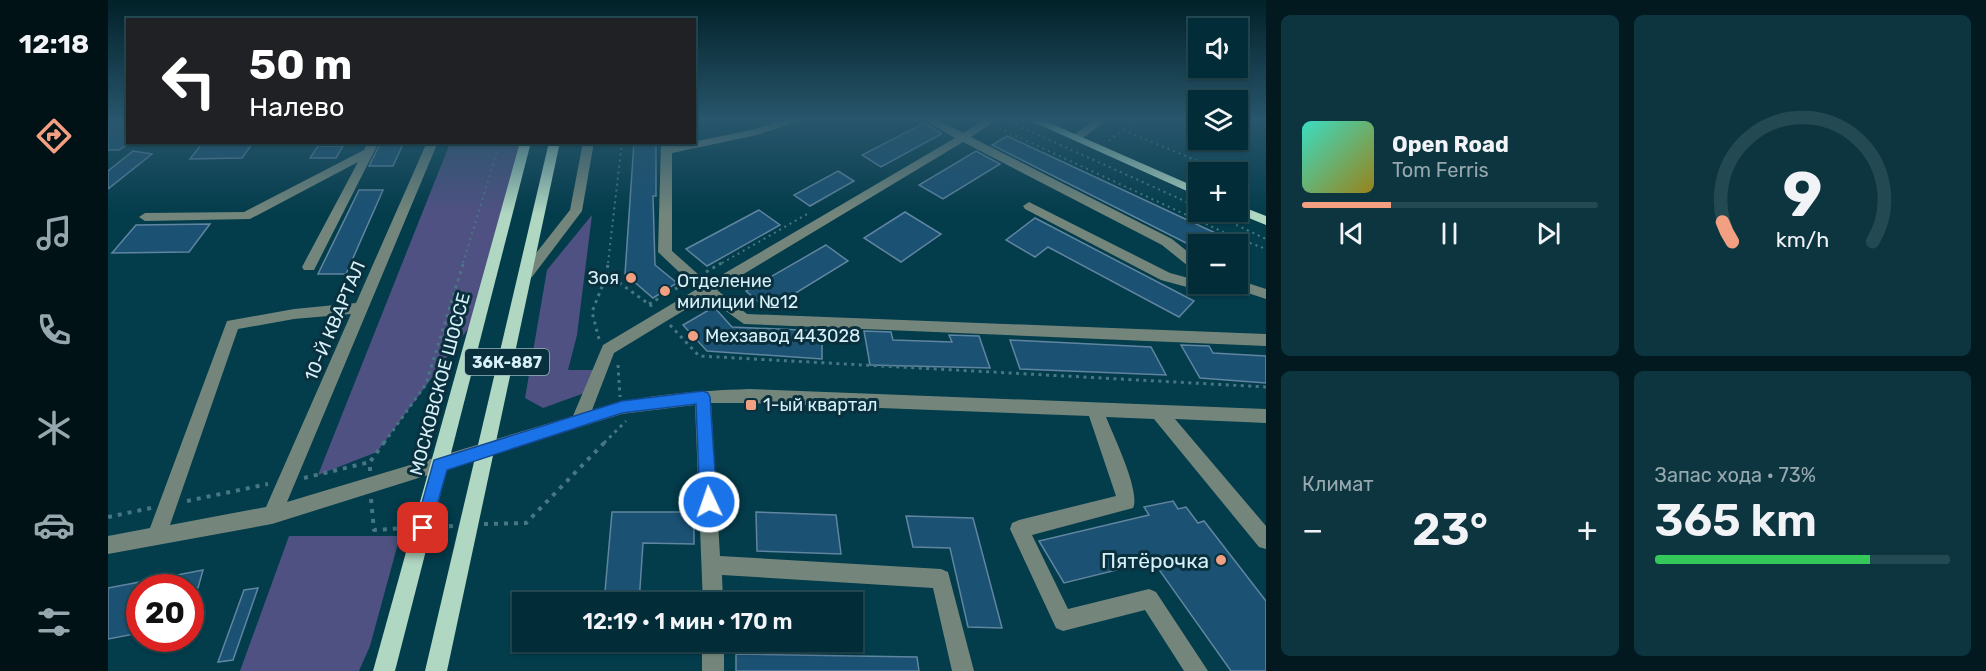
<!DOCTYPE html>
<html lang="ru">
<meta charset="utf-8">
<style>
:root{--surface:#022d38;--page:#0c3540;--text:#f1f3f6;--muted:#96a8ae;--line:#234953;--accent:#f2a081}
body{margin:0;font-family:Rubik,sans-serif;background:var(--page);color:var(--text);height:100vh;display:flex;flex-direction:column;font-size:22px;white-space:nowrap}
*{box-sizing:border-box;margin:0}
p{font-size:20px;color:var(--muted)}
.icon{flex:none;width:33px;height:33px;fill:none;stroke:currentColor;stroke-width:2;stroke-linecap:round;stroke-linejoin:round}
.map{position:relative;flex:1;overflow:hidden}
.details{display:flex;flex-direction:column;gap:15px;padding:15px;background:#01191f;width:720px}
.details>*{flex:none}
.guide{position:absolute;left:18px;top:18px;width:570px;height:126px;border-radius:0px;box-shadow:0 2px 4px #0004,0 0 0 2px var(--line);background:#202124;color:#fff;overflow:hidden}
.controls{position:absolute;left:1080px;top:18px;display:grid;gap:12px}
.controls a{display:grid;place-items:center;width:60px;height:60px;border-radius:0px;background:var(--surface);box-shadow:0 2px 4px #0004,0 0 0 2px var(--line);font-size:30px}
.speed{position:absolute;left:18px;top:574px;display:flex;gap:12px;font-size:30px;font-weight:700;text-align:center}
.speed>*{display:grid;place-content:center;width:78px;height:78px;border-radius:50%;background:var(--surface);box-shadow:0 2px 4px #0004,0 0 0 2px var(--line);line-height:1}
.speed .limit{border:9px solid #d22;background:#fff;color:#111}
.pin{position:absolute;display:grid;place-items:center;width:51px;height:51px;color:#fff;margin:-26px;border-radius:12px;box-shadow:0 3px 9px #0006}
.me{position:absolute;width:66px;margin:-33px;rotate:357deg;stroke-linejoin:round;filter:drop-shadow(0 0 4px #0008)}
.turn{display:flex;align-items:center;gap:21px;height:126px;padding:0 24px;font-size:27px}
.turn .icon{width:78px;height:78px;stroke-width:2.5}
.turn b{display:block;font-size:42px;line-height:51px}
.big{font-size:45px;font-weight:600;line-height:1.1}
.details .tile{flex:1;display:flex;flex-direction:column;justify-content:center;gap:9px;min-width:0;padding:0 21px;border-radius:9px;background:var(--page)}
.details .dial{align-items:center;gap:0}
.dial svg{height:156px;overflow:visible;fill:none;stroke:var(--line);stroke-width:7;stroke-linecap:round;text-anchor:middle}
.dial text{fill:var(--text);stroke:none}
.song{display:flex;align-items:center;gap:18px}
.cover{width:72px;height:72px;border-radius:9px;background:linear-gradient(135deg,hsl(170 70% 55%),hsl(50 70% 35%))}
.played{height:6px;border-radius:3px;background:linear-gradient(90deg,var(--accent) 30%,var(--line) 30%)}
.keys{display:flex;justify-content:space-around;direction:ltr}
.heat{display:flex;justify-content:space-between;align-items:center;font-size:33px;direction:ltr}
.charge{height:9px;border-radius:4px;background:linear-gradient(90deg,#34c759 73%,var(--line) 0)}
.details .tiles{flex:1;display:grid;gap:15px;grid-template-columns:repeat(2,1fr)}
.trip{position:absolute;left:404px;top:592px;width:351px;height:60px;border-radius:0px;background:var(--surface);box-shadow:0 2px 4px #0004,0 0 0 2px var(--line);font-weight:600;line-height:60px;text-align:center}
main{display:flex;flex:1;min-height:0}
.dock{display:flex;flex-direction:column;width:108px;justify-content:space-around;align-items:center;background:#011216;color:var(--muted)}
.dock .icon{width:42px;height:42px}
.dock .on{color:var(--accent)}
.dock b{font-size:27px;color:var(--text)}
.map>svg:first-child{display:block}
.green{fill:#4f5182}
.building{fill:#1b5173;stroke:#6085a0;stroke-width:1.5}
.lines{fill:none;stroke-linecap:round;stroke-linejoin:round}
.path-far2{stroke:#487784;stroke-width:2;stroke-dasharray:2 4;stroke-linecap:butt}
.path-far1{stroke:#487784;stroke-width:3;stroke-dasharray:3 4.5;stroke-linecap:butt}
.path{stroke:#487784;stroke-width:4;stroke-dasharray:4 6;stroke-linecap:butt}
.minor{fill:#74867c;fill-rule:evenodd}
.major{fill:#b0d7c2;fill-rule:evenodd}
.route{fill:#1a73e8;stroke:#114b97;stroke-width:1.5}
.poi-dot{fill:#f2a081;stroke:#09303c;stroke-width:2}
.labels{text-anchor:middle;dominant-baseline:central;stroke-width:6;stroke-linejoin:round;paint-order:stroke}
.shield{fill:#09303c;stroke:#99b6c0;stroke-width:1.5}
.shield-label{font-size:16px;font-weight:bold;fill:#d7f0f9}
.poi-label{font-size:18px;fill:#d7f0f9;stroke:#09303c;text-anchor:start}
.street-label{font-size:18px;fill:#d7f0f9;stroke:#09303c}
.near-poi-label{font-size:21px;fill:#d7f0f9;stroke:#09303c;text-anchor:end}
</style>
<main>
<nav class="dock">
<b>12:18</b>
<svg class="icon on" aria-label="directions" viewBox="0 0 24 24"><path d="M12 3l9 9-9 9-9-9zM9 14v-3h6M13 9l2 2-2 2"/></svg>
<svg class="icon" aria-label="music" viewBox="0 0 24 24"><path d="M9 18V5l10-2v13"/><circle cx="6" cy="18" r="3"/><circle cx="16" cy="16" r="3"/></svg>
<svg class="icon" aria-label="phone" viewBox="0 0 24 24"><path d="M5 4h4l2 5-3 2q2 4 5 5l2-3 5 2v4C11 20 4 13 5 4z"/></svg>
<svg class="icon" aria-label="climate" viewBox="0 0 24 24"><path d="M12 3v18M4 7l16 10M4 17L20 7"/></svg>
<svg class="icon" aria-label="car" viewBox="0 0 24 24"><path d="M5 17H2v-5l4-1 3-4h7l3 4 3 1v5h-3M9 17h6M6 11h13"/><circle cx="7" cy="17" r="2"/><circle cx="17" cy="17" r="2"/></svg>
<svg class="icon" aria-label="filters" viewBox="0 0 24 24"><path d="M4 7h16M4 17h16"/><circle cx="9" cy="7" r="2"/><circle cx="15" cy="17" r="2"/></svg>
</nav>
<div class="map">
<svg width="1158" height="671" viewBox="0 0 1158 671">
<rect width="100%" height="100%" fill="#033c4b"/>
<g class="green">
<polygon points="342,143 418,143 374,310 269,452 210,475"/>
<polygon points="484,215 469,335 460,370 490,370 482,391 435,408 417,398 439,270"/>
<polygon points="181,536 292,536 262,646 251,671 132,671"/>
</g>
<g class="building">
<polygon points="0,120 20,120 20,144 11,150 0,150"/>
<polygon points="816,123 833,133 833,134 773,167 754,155"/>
<polygon points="899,136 1131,244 1090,244 1090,249 884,145"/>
<polygon points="296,142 285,166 261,166 273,142"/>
<polygon points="526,142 548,142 548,196 545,196 547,265 569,283 545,298 517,274"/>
<polygon points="144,144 134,158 82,159 93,145"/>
<polygon points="210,146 235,146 228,158 202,158"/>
<polygon points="25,151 44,154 0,189 0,171"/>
<polygon points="868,151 892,164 835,199 811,185"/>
<polygon points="730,171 746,181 702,206 686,195"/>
<polygon points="251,190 275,190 238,274 210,274"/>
<polygon points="651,210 672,225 599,266 578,249"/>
<polygon points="797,212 833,234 793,262 756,238"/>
<polygon points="927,218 1086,301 1071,317 940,247 927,257 898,240"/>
<polygon points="102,224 81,252 4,253 28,225"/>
<polygon points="718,245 740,261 660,310 638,291"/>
<polygon points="606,307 624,327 714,331 714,359 599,351 575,325"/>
<polygon points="756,331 783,332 785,340 844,342 841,335 871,336 882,368 762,365"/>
<polygon points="902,340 1043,347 1058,375 912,369"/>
<polygon points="1073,345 1101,346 1105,353 1158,356 1158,383 1092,378"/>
<polygon points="1065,501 1070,509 1078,507 1090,523 1096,521 1158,601 1158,671 1123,671 1045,561 956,583 931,541 1041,515 1036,507"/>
<polygon points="504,512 586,512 586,544 535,543 531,603 496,603"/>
<polygon points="648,512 728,515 733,554 649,551"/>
<polygon points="798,516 865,518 894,628 860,627 842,548 805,547"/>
<polygon points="95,570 90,588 32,588 32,582"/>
<polygon points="32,582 32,633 0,639 0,588"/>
<polygon points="150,588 125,660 110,662 136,590"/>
<polygon points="628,654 809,657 811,671 628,671"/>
</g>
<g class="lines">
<g class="path-far2">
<polyline points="897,120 1090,207"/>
<polyline points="891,128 1126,237 1158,249"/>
<polyline points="1015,130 1029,120"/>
<polyline points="1001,141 1015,130 1116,172"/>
<polyline points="1101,212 1158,239"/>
<polyline points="355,263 392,142"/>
<polyline points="500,263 514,142"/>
<polyline points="614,263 699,214"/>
</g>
<g class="path-far1">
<polyline points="598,272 617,261"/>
<polyline points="499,274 545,307"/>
<polyline points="541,304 576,284"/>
<polyline points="562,325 591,356 1158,387"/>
<polyline points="491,339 484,312 499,274 500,261"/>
<polyline points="510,365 512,397"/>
<polyline points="276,443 318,384 356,261"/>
<polyline points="496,443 518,421"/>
</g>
<g class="path">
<polyline points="262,471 262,462 277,441"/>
<polyline points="196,478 262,462"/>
<polyline points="263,499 266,530 297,528"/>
<polyline points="79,501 160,484"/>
<polyline points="0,517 43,508"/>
<polyline points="376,524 418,523 498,441"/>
<polyline points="331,527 345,526"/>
</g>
<g class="minor">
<path d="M676 120H693L649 135 564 153V251L600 283 847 138 816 120H829L855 133 876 120H889L863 137 1064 239 1090 260V272L1085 270 1054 245 855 142 609 290 639 314 1158 334V346L636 324 598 297 506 353 484 410C535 394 588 391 641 389L1158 409V423L1067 419 1158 526V549L1151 547 1046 419 998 417C1005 435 1033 492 1025 508L924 535 960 609 1041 589 1048 592 1100 671H1076L1037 610 955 631 948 628 902 529 904 523 911 520 1008 496 981 416 641 403H603L612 556 833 569 840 572 866 671H844L825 588 614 575 615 603H595L587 405 514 414 164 524 0 554V536L42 528 119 321 186 309 248 303 319 142H330L179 502 465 416 495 345 589 289 550 252 553 142H565V146L643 130ZM243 314 158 507 62 525 130 329 186 319Z"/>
<polygon points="987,120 999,120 972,140 964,140 964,136"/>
<polygon points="260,142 271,142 206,270 196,270 194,267 250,162 142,219 37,221 31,217 37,213 136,212 256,150"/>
<polygon points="475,142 486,142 474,211 424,277 414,277 412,274 414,271 462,210"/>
<polygon points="921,202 1062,273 1084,279 1090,276 1090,284 1095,284 1086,289 1053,280 917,209 915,206"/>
<polygon points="1130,280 1158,289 1158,299 1122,287 1120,284 1130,284"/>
<rect x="594" y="642" width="22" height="29"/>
</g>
<g class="major">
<polygon points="921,120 935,120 1090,188 1090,196"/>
<polygon points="412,142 423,142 287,671 265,671"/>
<polygon points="441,142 452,142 339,671 317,671"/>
<polygon points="1130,205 1158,216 1158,225 1126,212 1130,212"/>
</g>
</g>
<linearGradient id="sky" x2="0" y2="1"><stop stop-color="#022129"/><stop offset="0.56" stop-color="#28566c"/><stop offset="1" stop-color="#28566c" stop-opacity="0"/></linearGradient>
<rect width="1158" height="214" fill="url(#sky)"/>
<polygon class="route" points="595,391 600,393 602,397 609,502 607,508 601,510 595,508 592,502 588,404 514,413 339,470 321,533 315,536 309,533 307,528 326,460 514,401"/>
<g class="poi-dot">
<circle cx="523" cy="278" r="6"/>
<circle cx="557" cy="291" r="6"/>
<circle cx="585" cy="336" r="6"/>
<rect x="637" y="399" width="12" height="12" rx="3"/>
<circle cx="1113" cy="560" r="6"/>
</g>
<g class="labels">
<rect class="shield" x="357" y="349" width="84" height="26" rx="4.5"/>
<g class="shield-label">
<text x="399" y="362">36К-887</text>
</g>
<g class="poi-label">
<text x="511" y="278" text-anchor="end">Зоя</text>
<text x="569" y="281">Отделение<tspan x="569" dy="21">милиции №12</tspan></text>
<text x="597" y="336">Мехзавод 443028</text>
<text x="655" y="405">1-ый квартал</text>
</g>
<g class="street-label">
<text transform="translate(227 321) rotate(-67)">10-Й КВАРТАЛ</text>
<text transform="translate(332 384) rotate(-75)">МОСКОВСКОЕ ШОССЕ</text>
</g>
<g class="near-poi-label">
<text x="1101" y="560">Пятёрочка</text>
</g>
</g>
</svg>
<div class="controls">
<a><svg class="icon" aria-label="sound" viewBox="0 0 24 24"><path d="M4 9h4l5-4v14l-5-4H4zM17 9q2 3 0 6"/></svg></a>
<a><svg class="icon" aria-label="layers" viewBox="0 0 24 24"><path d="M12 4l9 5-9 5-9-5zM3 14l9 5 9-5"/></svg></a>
<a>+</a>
<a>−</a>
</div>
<div class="speed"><div class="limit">20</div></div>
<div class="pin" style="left:315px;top:528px;background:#d93025"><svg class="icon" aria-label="arrive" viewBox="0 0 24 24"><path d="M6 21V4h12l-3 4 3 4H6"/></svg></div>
<svg class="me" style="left:601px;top:502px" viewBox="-20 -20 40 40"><circle r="17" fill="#1a73e8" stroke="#fff" stroke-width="3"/><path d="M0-11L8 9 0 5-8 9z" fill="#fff"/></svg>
<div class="trip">12:19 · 1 мин · 170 m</div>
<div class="guide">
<div class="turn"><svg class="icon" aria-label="left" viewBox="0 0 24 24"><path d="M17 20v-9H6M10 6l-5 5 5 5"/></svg><div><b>50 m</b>Налево</div></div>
</div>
</div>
<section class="details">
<div class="tiles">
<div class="tile">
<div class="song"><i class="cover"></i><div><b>Open Road</b><p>Tom Ferris</p></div></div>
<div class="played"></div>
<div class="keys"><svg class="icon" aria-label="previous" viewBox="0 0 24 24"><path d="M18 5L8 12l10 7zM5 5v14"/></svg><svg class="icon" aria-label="pause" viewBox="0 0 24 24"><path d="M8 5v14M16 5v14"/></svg><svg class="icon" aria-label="next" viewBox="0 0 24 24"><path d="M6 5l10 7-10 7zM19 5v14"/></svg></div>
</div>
<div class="tile dial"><svg viewBox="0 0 100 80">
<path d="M14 69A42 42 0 1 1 86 69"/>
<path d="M14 69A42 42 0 0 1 9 59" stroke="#f2a081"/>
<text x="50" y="56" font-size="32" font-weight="700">9</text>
<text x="50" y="72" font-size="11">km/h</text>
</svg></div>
<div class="tile"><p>Климат</p>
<div class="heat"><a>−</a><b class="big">23°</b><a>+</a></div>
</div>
<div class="tile"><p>Запас хода · 73%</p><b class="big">365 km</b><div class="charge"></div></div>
</div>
</section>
</main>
